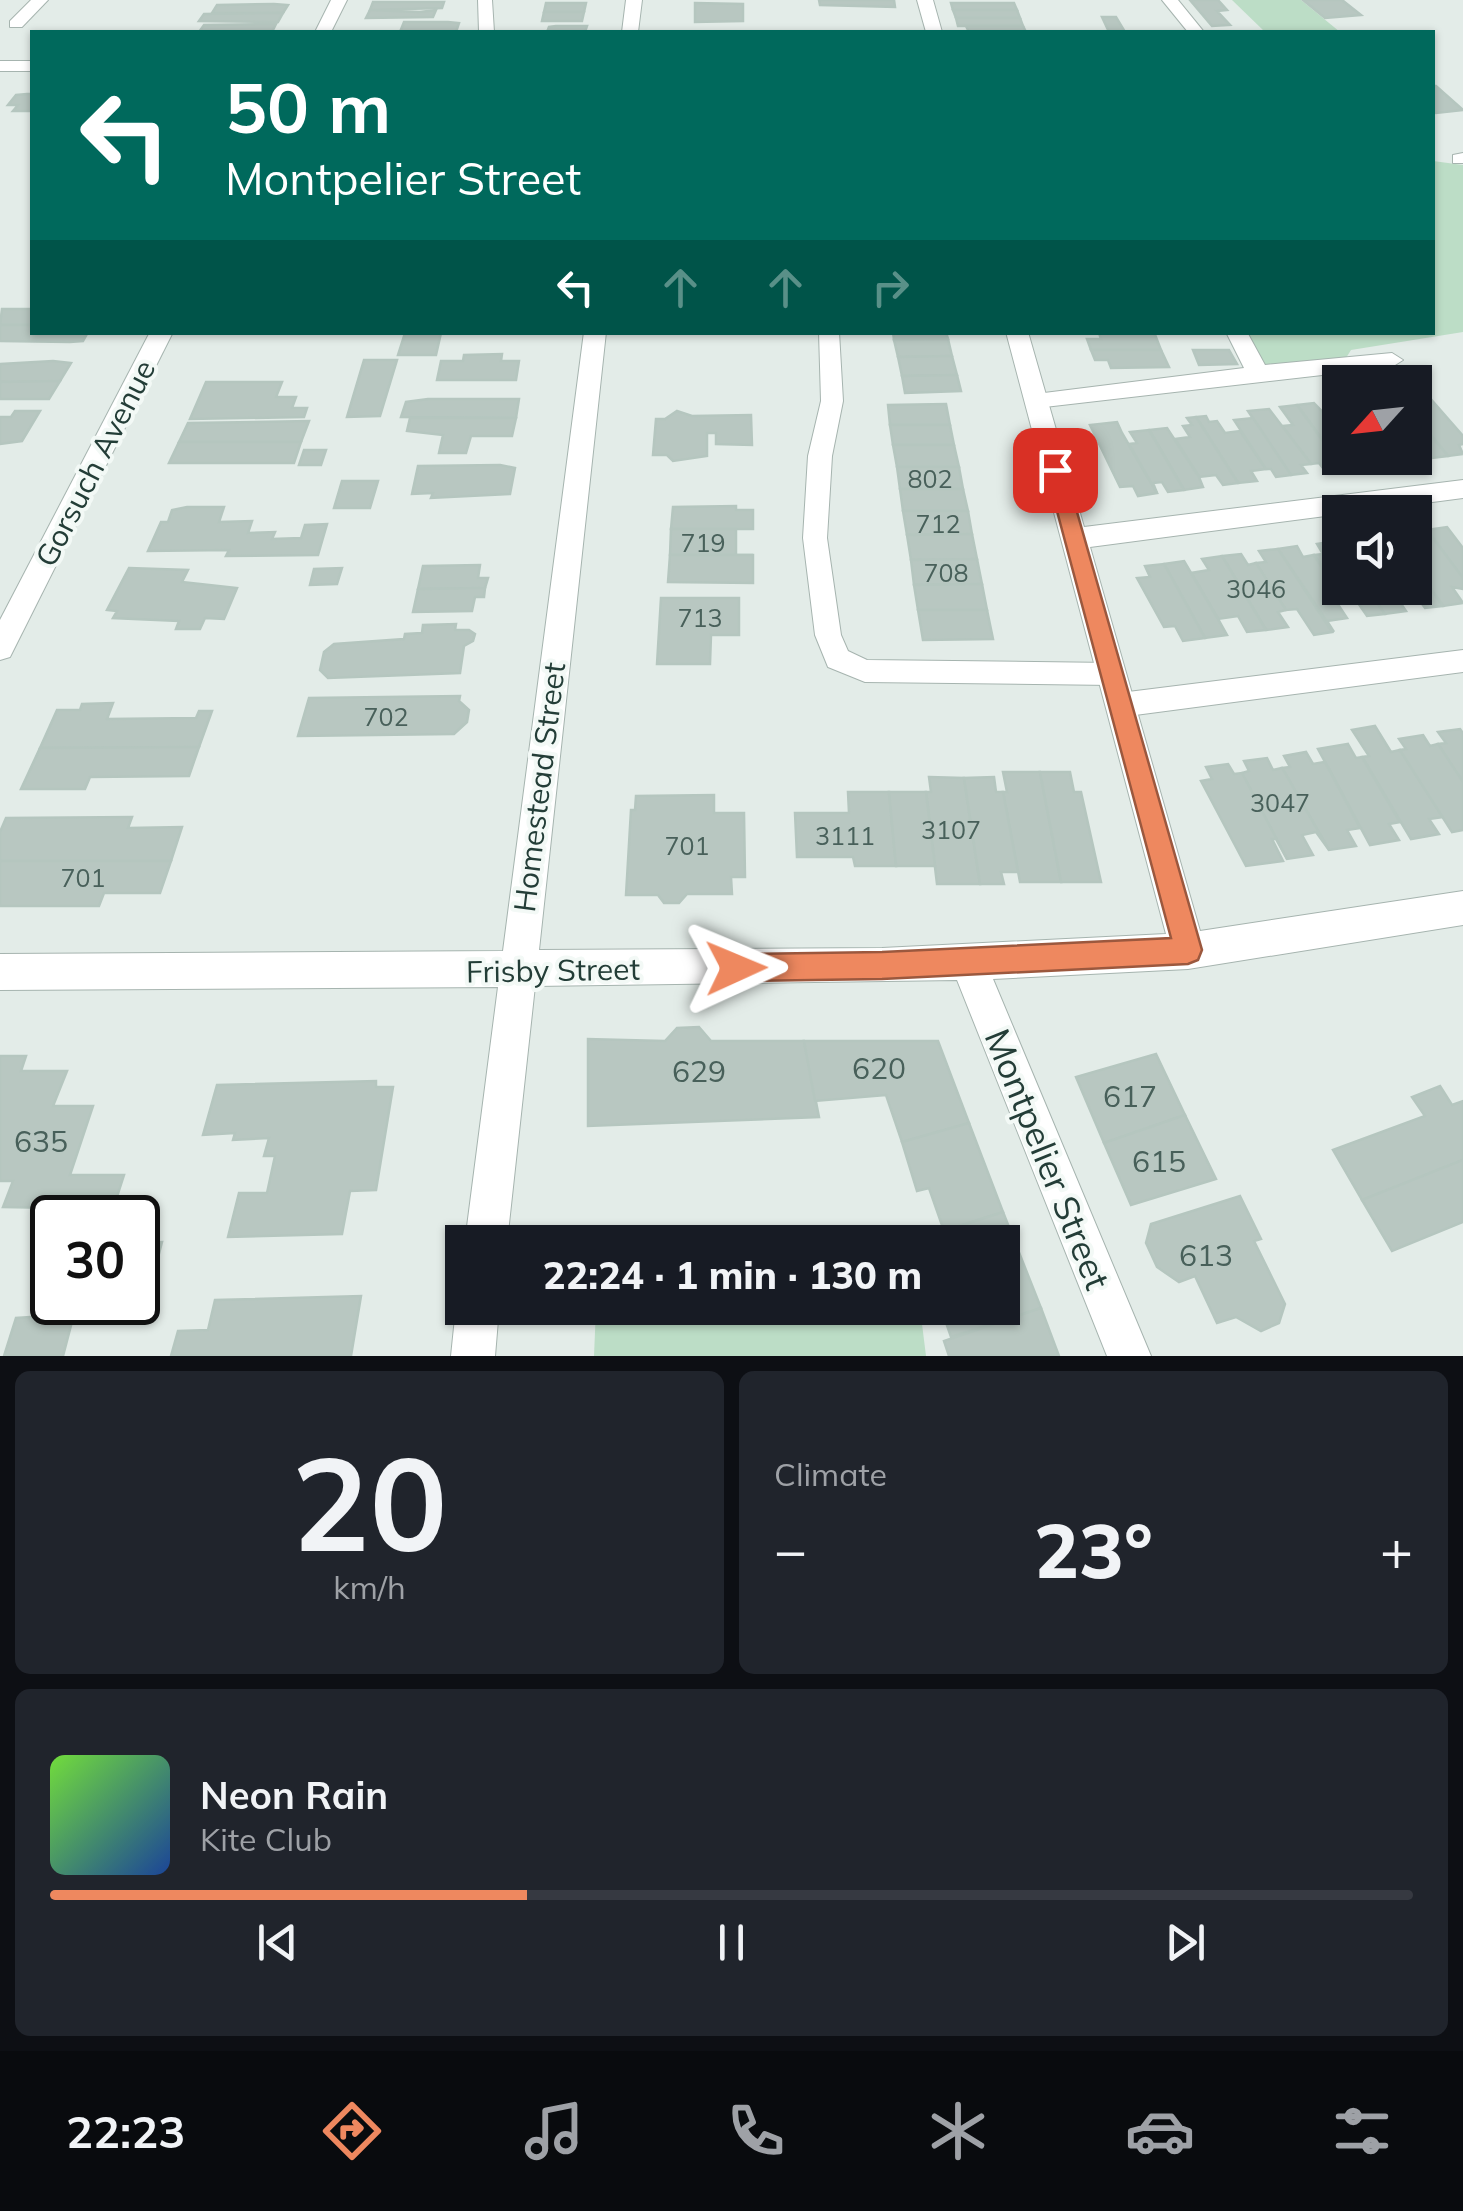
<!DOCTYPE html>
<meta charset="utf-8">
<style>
:root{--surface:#171b24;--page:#20242c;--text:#f1f3f6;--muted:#9ea1a6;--line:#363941;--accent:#ee885f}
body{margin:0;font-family:Mulish,sans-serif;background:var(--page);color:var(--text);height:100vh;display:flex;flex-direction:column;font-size:38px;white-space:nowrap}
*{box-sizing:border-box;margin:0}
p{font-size:32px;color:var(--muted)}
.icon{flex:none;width:55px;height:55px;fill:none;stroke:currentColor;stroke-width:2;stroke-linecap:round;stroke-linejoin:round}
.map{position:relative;height:1356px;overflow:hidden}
.side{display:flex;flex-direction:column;gap:15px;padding:15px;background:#0d0f14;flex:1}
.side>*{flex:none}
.top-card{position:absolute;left:30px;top:30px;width:1405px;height:305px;border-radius:0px;box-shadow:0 2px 8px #0004;background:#00695c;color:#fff;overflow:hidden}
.needle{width:65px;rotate:243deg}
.tools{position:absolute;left:1322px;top:365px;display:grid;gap:20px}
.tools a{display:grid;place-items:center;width:110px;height:110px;border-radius:0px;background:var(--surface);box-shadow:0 2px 8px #0004;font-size:50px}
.speed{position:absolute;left:30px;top:1195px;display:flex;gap:20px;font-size:50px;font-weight:700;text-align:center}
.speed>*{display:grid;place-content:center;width:130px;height:130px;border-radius:50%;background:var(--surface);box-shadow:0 2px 8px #0004;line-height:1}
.speed .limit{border:5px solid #111;border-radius:15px;background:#fff;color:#111}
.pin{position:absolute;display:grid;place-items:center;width:85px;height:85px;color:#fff;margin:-42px;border-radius:20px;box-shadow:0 5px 15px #0006}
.me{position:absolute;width:110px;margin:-55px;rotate:89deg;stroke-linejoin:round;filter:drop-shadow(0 0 8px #0008)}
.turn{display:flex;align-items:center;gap:35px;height:210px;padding:0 30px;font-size:45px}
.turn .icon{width:130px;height:130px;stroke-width:2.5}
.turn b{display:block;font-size:70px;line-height:85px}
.lanes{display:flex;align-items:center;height:95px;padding:0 30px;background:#0003;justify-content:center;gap:50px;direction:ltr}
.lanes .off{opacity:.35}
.big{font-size:75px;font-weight:800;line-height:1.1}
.side .widget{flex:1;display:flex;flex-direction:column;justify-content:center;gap:15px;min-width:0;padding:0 35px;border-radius:15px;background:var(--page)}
.side .dial{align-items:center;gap:0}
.dial b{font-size:130px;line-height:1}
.song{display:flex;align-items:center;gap:30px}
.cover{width:120px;height:120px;border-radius:15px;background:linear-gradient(135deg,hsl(100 70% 55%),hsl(220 70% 35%))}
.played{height:10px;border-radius:5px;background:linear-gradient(90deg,var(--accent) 35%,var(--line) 35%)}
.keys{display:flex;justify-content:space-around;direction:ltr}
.heat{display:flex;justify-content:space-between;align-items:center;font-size:55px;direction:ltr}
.side .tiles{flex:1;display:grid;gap:15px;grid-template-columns:1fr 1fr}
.widget:last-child{grid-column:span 2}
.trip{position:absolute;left:445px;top:1225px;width:575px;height:100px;border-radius:0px;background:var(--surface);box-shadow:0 2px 8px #0004;font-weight:800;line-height:100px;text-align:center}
.dock{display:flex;height:160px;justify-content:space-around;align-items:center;background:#090b0e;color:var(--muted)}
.dock .icon{width:70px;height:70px}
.dock .active{color:var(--accent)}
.dock b{font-size:45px;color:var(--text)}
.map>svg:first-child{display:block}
.green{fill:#bcddc6}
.building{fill:#b8c7c1;stroke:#b5c6bf;stroke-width:2.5}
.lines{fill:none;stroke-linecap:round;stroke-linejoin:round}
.service-casing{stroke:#a6b4af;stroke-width:2}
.minor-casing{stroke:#a6b4af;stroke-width:2}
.service{fill:#fff;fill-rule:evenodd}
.minor{fill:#fff;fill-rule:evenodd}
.route{fill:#ee885f;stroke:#9b583e;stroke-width:2.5}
.labels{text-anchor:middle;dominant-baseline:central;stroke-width:8;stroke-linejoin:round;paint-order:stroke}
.number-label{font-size:25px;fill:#48605a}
.street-label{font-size:30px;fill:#233d37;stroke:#f3f9f6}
.near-number-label{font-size:30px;fill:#48605a}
.near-street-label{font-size:35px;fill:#233d37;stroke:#f3f9f6}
</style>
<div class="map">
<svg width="1463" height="1356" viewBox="0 0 1463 1356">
<rect width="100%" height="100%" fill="#e3ece8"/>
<g class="green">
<polygon points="1232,0 1301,0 1340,32 1265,32"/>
<polygon points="1433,161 1463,165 1463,332 1351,350 1346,358 1263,366 1247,333 1432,332"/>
<polygon points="909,1225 911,1242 598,1242 598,1238"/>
<polygon points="596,1308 920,1308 926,1356 594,1356"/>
</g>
<g class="building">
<polygon points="819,0 894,0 895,7 820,5"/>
<polygon points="1190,0 1218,0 1227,10 1217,11 1230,25 1212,26"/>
<polygon points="1303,0 1342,0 1361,15 1325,18"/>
<polygon points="373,2 444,2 442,8 370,10"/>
<polygon points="546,3 586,3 584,12 544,12"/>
<polygon points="695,3 743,4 743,21 695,22"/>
<polygon points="951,3 1014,3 1017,10 953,10"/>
<polygon points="217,5 274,4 288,5 283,13 212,13"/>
<polygon points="370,10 420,12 436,10 433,17 366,18"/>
<polygon points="953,10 1017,10 1020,18 956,18"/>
<polygon points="544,12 584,12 582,21 542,21"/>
<polygon points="283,13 278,22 199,21 204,14"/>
<polygon points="1102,17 1116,17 1125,32 1109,32"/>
<polygon points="956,18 1020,18 1023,26 958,26"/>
<polygon points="404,22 448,22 459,23 456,32 400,32"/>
<polygon points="276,24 272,32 199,32 204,25"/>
<polygon points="556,26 587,26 585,32 547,32 549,27"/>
<polygon points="966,26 1023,26 1026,32 969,32"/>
<polygon points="1432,86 1436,86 1463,110 1436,113 1432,109"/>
<polygon points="27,94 32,94 32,111 13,111 18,105 8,105 16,95"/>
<polygon points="2,309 32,309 32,325 0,325"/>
<polygon points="0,325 32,325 32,332 88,332 83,341 70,342 0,341"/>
<polygon points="893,332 946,332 948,339 894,340"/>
<polygon points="1154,332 1161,350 1091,350 1087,339 1101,339 1099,333"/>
<polygon points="405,333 441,333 436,355 398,355"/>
<polygon points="948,339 952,356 898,357 894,340"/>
<polygon points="1091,350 1161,350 1169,367 1111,368 1108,360 1095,360"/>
<polygon points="1193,350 1229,350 1237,364 1199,365"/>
<polygon points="502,354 501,361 519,361 516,380 437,380 441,361 463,361 464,355"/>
<polygon points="952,356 957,375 902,376 898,357"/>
<polygon points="364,360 397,360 380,416 347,417"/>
<polygon points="53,361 71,363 60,381 0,382 0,364"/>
<polygon points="957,375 961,391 905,393 902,376"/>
<polygon points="60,381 49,399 0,399 0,382"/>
<polygon points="206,382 282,382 276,397 296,397 292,408 307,408 304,417 190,419"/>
<polygon points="1429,397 1463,436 1463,444 1459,445 1463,454 1448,456 1415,416 1415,399"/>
<polygon points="428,399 519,399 516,418 401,417 406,402"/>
<polygon points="1314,403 1340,430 1340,458 1358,458 1363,468 1344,470 1297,405"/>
<polygon points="946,404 950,425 890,425 888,405"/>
<polygon points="1297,405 1344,470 1326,472 1319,463 1311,464 1282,426 1293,425 1280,407"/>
<polygon points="1269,409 1311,464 1301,465 1307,473 1291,475 1248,411"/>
<polygon points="15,411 40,411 22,441 0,444 0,417 11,417"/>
<polygon points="677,411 692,416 751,415 752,445 716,444 716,433 707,433 707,456 673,461 667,455 653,455 656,419 665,419"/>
<polygon points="1206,416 1209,422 1217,421 1225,433 1240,431 1266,469 1251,471 1257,481 1238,483 1196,417"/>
<polygon points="1415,416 1448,456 1432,458 1423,450 1415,441"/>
<polygon points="1196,417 1238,483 1223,485 1216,475 1199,477 1175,439 1190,437 1183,426 1192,425 1187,418"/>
<polygon points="410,418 516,418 512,436 471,436 466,453 439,453 443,435 407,431"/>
<polygon points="1253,418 1291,475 1276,477 1271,469 1266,469 1234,420"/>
<polygon points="309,421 301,442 179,442 188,423"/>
<polygon points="1117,422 1122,433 1157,493 1138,496 1133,486 1120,487 1090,425"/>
<polygon points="890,425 950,425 954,445 893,445"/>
<polygon points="1167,428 1199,477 1203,487 1184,490 1149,430"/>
<polygon points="1149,430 1184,490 1168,492 1162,482 1153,483 1157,493 1129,444 1137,443 1130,432"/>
<polygon points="179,442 301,442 294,463 169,463"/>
<polygon points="893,445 954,445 959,467 897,467"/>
<polygon points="304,450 326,450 321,465 299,465"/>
<polygon points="500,465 515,468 510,494 431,498 433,493 412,494 418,466"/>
<polygon points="897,467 959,467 963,489 900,489"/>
<polygon points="342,481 378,481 370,508 334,508"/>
<polygon points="900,489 963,489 968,511 903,511"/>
<polygon points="736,506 736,510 753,510 753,529 671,529 673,507"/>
<polygon points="187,507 224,507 219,522 252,521 248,533 275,532 272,539 301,538 305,525 327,524 318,555 226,556 229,550 148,551 161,522 168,522 172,510"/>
<polygon points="903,511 968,511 972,534 907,535"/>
<polygon points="1447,527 1463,548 1463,578 1427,530"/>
<polygon points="671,529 736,529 736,555 753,555 670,555"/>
<polygon points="972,534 977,559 911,560 907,535"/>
<polygon points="1433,538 1463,578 1463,589 1452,587 1463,603 1443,606 1415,567 1415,541"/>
<polygon points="1335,541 1340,549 1340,588 1367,588 1385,614 1367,616 1356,600 1345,602 1314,555 1323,554 1317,544"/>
<polygon points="1297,546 1303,557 1314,555 1345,602 1337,603 1347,618 1327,621 1334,632 1278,549"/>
<polygon points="1278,549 1332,632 1314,635 1297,609 1286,610 1256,563 1266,562 1259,551"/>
<polygon points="1241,554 1248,565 1256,563 1286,610 1278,612 1288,627 1266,630 1222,556"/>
<polygon points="670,555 753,555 753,583 668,582"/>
<polygon points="1222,556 1266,630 1247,632 1238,616 1218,619 1191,573 1209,570 1202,559"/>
<polygon points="977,559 982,584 914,585 911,560"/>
<polygon points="1184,561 1218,619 1227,635 1205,638 1164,564"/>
<polygon points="1164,564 1205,638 1183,641 1175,626 1164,627 1137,578 1150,577 1145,566"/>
<polygon points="480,565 478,578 488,578 485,588 418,589 423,566"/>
<polygon points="1415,567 1443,606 1425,608 1414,593 1404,594 1399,588 1415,588"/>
<polygon points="129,568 188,570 182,582 237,588 224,619 205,618 200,629 176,629 179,621 113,618 117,611 107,610"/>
<polygon points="342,568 337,584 310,585 314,569"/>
<polygon points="982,584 987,610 918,610 914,585"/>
<polygon points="485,588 484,597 475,597 472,611 413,612 418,589"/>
<polygon points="1367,588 1399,588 1404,594 1395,595 1406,611 1385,614"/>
<polygon points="661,598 739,598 739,635 711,635 710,664 657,664"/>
<polygon points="918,610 987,610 993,639 923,640"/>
<polygon points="456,624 455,630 469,630 475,634 473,641 464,646 460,673 328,678 320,670 324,652 334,644 404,639 405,634 422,633 423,625"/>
<polygon points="460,696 459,701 469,710 467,722 454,734 298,736 309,698"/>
<polygon points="113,703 107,719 196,718 199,711 212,711 199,747 40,748 57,710 80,710 82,704"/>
<polygon points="1375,726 1391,752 1400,750 1443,817 1429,819 1439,834 1411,839 1362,757 1369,756 1352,730"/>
<polygon points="1460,729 1463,733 1463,782 1438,744 1446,743 1438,732"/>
<polygon points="1423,735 1430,746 1438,744 1463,782 1463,830 1452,832 1400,750 1406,749 1399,739"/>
<polygon points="1348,744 1356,758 1362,757 1400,822 1389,824 1399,840 1370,845 1318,749"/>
<polygon points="199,747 189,776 90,777 85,789 21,789 40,748"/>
<polygon points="1306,752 1313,764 1325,762 1360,828 1347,830 1356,846 1329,850 1282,768 1290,767 1284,756"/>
<polygon points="1267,758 1273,770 1282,768 1329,850 1316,832 1302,835 1313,855 1287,859 1242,773 1249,771 1244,761"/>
<polygon points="1228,764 1234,774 1242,773 1287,859 1276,839 1272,839 1283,861 1246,866 1201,781 1212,779 1206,767"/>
<polygon points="1003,772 1040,772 1061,882 1020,882 1003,792 1007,792"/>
<polygon points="1040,772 1070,772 1074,792 1081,792 1101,882 1061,882"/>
<polygon points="929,777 964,778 980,884 937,884 926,792 931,792"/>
<polygon points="994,777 996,792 1003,792 1018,872 1001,872 1004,884 980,884 964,778"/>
<polygon points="848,792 889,792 896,866 855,866 853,857 797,857 795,813 849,813"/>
<polygon points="889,792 926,792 935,866 896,866"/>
<polygon points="714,795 714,813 744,813 745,877 731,877 732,894 687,894 679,903 664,903 658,895 626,895 631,810 635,810 636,796"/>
<polygon points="132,817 128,828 182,827 171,861 0,861 0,832 6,818"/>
<polygon points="0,861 171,861 160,893 104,893 99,906 0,906"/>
<polygon points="699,1027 711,1041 804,1041 819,1117 588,1126 588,1039 665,1041 677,1028"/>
<polygon points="804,1041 938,1041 969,1123 902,1142 886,1095 815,1101"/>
<polygon points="1156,1054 1185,1115 1104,1143 1076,1077"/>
<polygon points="0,1056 26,1056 21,1071 67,1071 53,1106 93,1106 70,1175 124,1175 113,1209 3,1207 13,1181 0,1181"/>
<polygon points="376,1081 376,1087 393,1087 376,1190 350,1191 342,1234 228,1237 239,1193 267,1193 275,1156 264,1156 269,1138 233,1140 235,1133 203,1135 217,1085"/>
<polygon points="1440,1086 1452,1105 1463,1101 1463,1160 1362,1200 1333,1150 1425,1116 1412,1097"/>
<polygon points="1185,1115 1216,1179 1131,1205 1104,1143"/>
<polygon points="969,1123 1003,1212 944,1231 929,1188 917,1191 902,1142"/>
<polygon points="1463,1160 1463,1222 1392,1251 1362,1200"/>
<polygon points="1240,1196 1261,1239 1254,1241 1285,1304 1279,1323 1261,1331 1236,1317 1217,1323 1195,1276 1179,1282 1157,1267 1146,1243 1151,1224"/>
<polygon points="1003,1212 1041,1308 951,1337 941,1308 1002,1308 1002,1242 948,1242 944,1231"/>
<polygon points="162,1242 142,1320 80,1323 86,1302 138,1302 138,1243"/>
<polygon points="361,1296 351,1356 171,1356 178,1331 208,1330 215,1300"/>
<polygon points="1041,1308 1059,1356 949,1356 944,1341"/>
<polygon points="74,1314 63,1356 4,1356 16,1318"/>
</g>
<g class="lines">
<g class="service-casing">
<g id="service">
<polygon points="478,0 492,0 494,32 479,32"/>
<polygon points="1463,153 1463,163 1453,163 1453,155"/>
<polygon points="819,332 839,332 843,401 832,456 827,538 841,635 848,651 867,660 1112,663 1122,666 1126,674 1122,682 1112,685 865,682 828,667 815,635 803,538 808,456 821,401"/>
<polygon points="1226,332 1247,332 1265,365 1392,353 1403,360 1392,367 1036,408 1025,401 1036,394 1244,368"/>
<polygon points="1463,650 1463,672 1120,717 1110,713 1106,705 1110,697 1120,693"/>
</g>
</g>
<g class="minor-casing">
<g id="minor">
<polygon points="31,0 48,0 22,27 10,27 10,21"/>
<polygon points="331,0 347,0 331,32 315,32"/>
<polygon points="626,0 642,0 638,32 622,32"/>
<polygon points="917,0 933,0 942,32 926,32"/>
<polygon points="1162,0 1178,0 1204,32 1188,32"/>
<rect x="0" y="61" width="32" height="10"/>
<polygon points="150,332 173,332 10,657 0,660 0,620"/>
<polygon points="584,332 606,332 539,950 882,948 1166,934 1006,332 1028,332 1084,527 1463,480 1463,498 1090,547 1200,931 1463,891 1463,925 1188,969 993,979 1151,1356 1107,1356 957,980 535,986 507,1242 465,1242 498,987 0,990 0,954 503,951"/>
<polygon points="462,1293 462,1308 499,1308 495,1356 451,1356 456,1308"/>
</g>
</g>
<use href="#service" class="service"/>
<use href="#minor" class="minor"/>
</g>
<polygon class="route" points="1055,463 1065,470 1202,950 1198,960 1188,964 882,979 736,981 726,977 722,968 726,958 736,954 882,952 1171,938 1046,470"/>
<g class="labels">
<g class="number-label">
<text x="930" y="478">802</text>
<text x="938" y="523">712</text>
<text x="703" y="542">719</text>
<text x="946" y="572">708</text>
<text x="1256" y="588">3046</text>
<text x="700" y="617">713</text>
<text x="386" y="716">702</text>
<text x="1280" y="802">3047</text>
<text x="951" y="829">3107</text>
<text x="845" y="835">3111</text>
<text x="687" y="845">701</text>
<text x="83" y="877">701</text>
</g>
<g class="street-label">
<text transform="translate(95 463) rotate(-63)">Gorsuch Avenue</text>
<text transform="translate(539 787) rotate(-83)">Homestead Street</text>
<text transform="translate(553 970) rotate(-1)">Frisby Street</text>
</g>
<g class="near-number-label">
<text x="879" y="1068">620</text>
<text x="699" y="1071">629</text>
<text x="1130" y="1096">617</text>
<text x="41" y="1141">635</text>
<text x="1159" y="1161">615</text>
<text x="1206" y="1255">613</text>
</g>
<g class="near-street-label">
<text transform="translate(1048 1159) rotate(68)">Montpelier Street</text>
</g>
</g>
</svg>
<div class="tools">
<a><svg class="needle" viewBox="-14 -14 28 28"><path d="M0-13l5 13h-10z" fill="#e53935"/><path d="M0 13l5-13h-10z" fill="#9ea1a6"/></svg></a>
<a><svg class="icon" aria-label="sound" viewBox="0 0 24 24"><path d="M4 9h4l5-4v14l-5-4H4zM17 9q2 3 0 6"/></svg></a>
</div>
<div class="speed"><div class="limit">30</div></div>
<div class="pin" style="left:1055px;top:470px;background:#d93025"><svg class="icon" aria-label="arrive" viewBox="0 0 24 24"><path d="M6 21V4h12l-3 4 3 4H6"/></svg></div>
<svg class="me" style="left:736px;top:968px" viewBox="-20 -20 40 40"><path d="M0-17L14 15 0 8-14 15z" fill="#ee885f" stroke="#fff" stroke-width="4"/></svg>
<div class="trip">22:24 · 1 min · 130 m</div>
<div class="top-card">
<div class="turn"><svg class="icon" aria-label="left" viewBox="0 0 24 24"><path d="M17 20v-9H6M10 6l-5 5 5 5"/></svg><div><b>50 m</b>Montpelier Street</div></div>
<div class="lanes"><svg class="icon" aria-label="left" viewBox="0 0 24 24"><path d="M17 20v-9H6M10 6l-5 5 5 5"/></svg><svg class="icon off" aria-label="ahead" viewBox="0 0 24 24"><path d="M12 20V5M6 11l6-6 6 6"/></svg><svg class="icon off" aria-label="ahead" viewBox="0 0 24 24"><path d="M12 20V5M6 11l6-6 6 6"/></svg><svg class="icon off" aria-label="right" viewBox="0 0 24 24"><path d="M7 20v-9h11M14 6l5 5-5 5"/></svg></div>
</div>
</div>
<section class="side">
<div class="tiles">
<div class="widget dial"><b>20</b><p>km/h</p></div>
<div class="widget"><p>Climate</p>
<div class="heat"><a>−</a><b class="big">23°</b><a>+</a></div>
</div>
<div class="widget">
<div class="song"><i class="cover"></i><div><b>Neon Rain</b><p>Kite Club</p></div></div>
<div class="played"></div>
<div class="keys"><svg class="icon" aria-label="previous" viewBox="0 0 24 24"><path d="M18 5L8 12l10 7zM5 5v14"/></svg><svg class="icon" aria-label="pause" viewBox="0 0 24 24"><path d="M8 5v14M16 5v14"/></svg><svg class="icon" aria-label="next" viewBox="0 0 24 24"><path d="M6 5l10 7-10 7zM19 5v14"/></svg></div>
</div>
</div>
</section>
<nav class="dock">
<b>22:23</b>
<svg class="icon active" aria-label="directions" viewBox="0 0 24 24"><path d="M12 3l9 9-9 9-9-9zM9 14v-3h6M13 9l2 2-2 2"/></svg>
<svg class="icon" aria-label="music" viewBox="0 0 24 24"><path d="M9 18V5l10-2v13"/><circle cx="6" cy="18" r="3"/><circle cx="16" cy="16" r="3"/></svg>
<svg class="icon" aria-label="phone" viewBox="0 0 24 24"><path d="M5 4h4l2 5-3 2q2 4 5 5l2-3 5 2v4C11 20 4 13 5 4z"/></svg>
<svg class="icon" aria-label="climate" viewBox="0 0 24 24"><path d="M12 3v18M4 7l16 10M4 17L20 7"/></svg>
<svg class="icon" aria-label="car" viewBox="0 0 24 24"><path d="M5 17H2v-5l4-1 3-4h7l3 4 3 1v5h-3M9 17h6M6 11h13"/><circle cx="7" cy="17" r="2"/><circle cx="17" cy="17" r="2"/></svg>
<svg class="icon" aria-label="filters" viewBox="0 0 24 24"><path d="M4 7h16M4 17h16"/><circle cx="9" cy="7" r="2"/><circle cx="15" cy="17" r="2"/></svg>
</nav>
